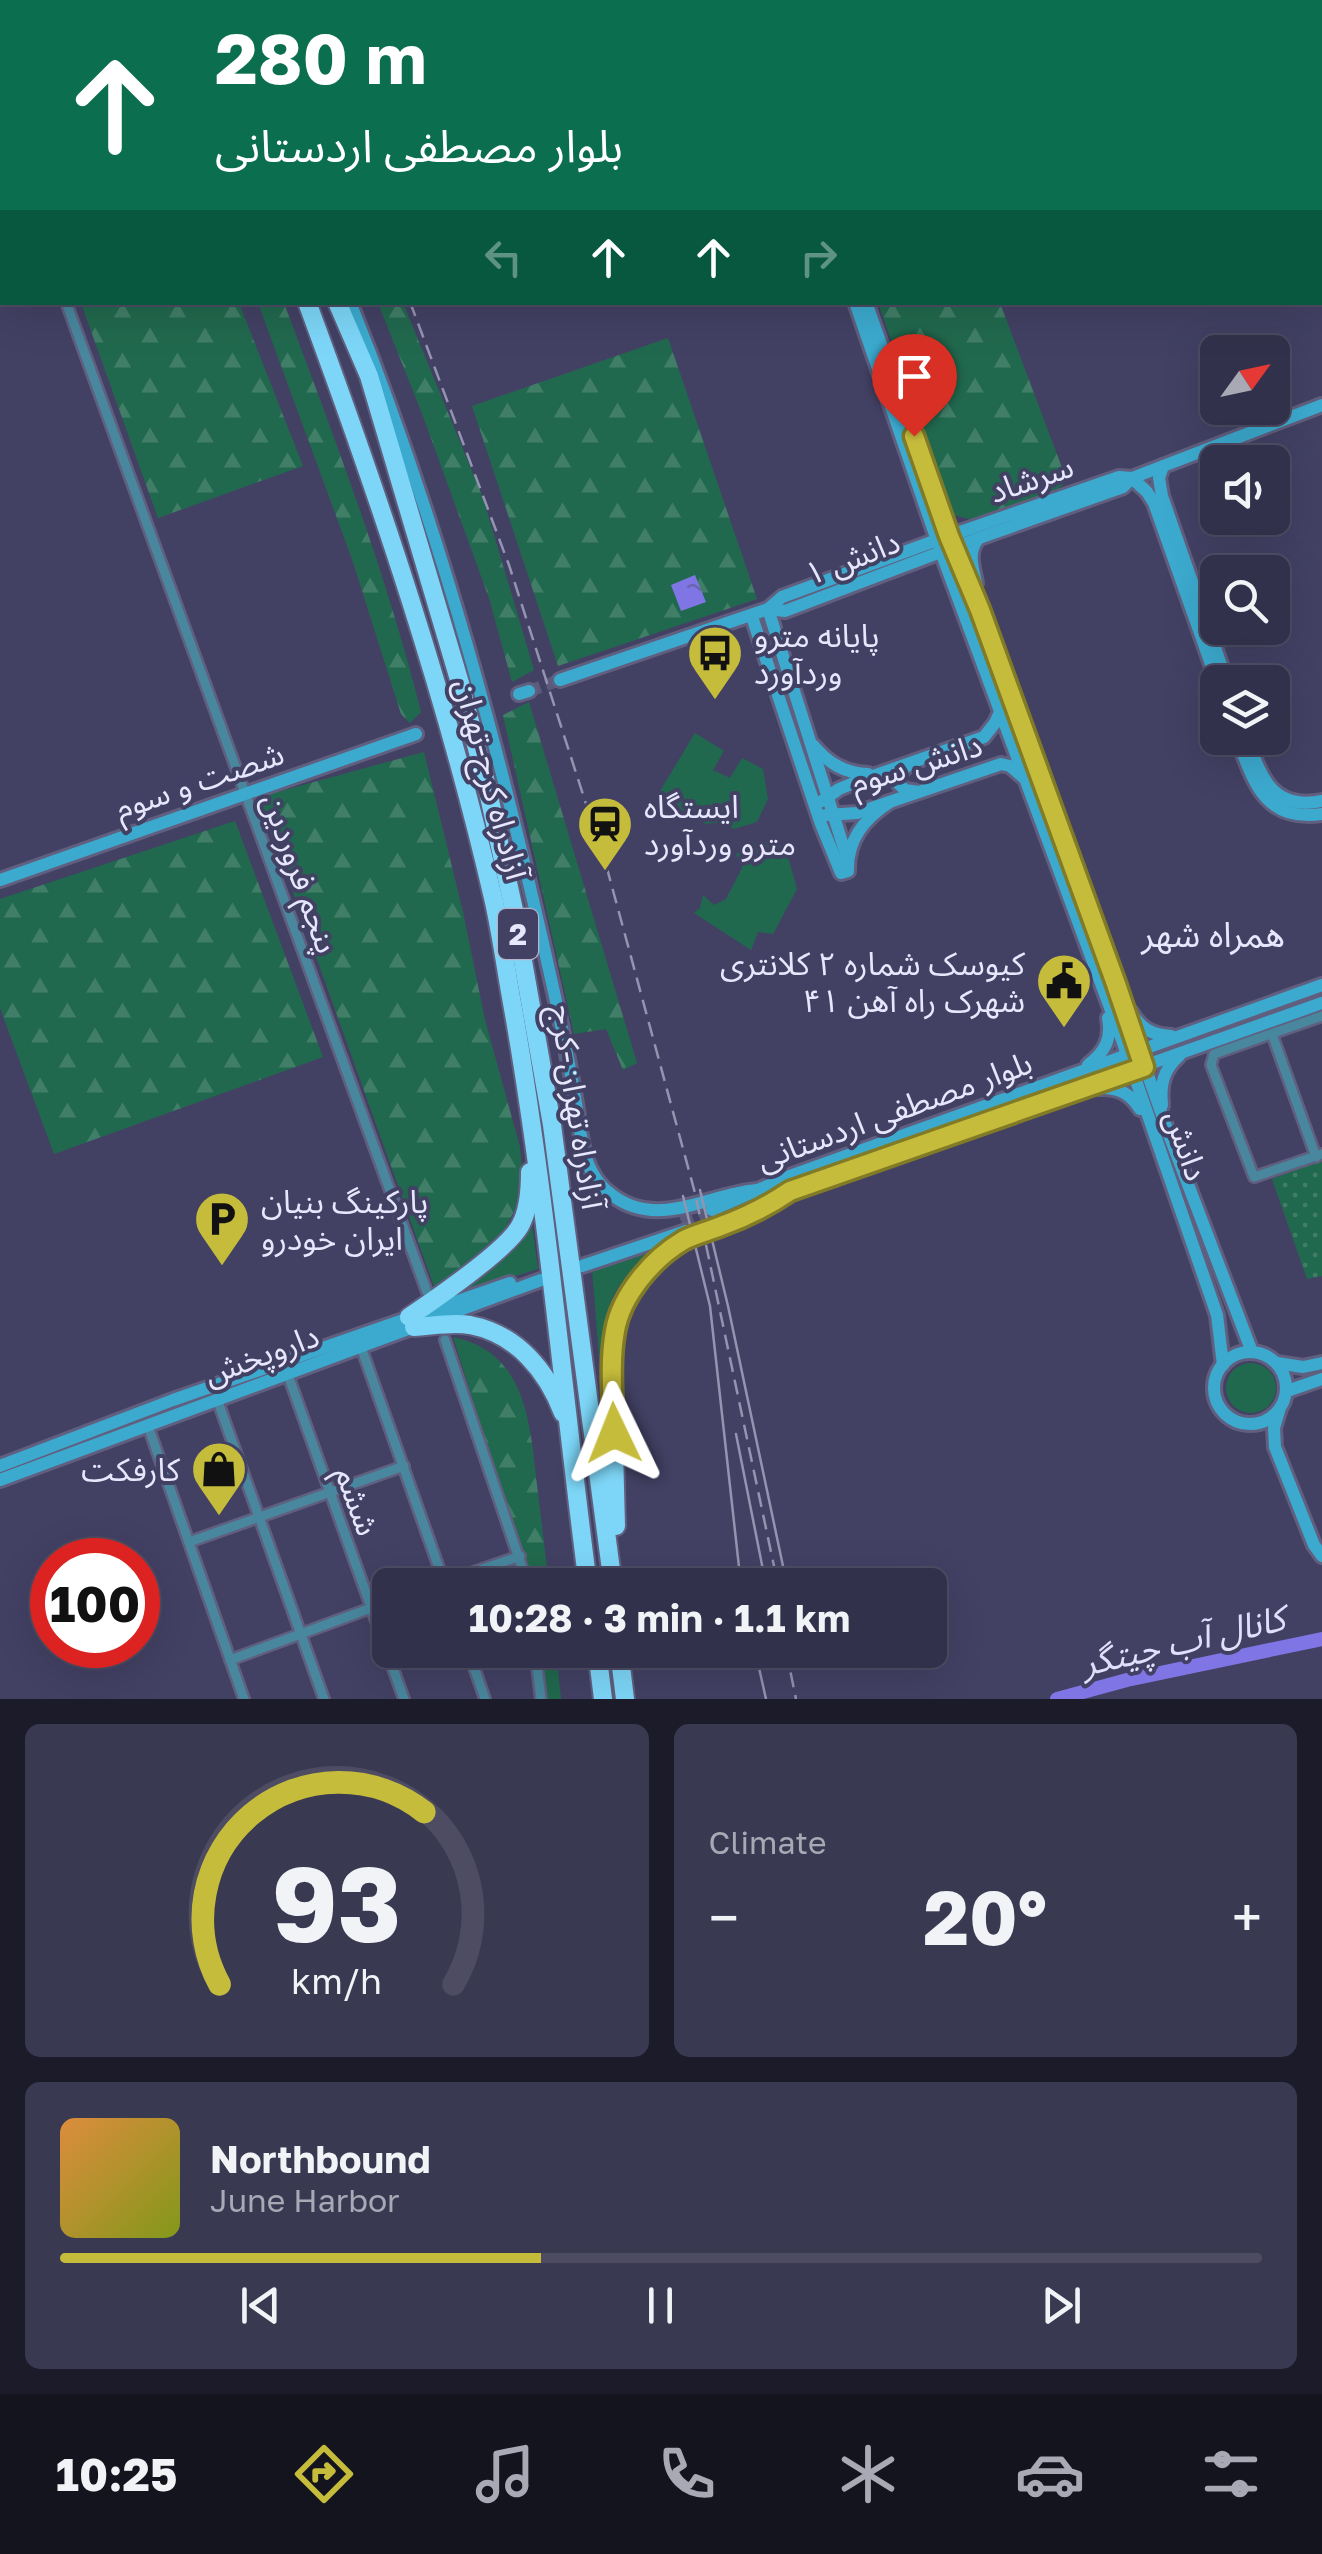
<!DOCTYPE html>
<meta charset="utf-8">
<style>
:root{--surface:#32314b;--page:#3a3952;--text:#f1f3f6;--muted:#a8a9b5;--line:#4d4c63;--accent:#c6bc3c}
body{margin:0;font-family:"Golos Text","Noto Sans Arabic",sans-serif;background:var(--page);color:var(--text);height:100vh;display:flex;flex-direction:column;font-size:38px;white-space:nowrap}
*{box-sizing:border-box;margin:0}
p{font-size:32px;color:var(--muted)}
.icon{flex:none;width:55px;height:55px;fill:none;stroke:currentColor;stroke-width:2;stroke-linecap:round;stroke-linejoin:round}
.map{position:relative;height:1699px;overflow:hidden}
.drawer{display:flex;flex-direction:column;gap:25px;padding:25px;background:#1c1b29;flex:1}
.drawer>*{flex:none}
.banner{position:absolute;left:0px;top:0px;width:1322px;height:305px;box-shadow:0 10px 40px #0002,0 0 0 2px var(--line);background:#0b6e4f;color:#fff;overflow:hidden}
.needle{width:65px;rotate:57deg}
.fabs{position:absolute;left:1200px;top:335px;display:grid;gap:20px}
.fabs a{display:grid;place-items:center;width:90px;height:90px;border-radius:15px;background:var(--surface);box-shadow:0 10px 40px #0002,0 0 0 2px var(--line);font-size:50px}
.speed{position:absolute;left:30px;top:1538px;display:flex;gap:20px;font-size:50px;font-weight:700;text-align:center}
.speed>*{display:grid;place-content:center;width:130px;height:130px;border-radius:50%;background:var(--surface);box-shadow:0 10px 40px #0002,0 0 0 2px var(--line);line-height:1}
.speed .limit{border:15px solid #d22;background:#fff;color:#111}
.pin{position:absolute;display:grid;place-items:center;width:85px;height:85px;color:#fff;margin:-102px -42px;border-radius:50% 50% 50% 0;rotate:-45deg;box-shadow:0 0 10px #0007}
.pin .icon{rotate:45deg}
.me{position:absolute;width:110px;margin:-55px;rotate:358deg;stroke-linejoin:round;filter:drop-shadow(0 0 8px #0008)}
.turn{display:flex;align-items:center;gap:35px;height:210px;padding:0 50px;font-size:45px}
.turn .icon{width:130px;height:130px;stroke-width:2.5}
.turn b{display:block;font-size:70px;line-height:85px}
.lanes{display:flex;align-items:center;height:95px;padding:0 50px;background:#0003;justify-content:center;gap:50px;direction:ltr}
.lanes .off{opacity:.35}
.big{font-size:75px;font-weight:700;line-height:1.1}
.drawer .card{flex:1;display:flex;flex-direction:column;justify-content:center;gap:15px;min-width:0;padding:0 35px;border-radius:15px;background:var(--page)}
.drawer .dial{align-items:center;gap:0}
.dial svg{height:260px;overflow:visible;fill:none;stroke:var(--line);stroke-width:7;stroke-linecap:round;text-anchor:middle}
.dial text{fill:var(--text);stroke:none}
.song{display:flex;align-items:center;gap:30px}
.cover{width:120px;height:120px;border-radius:15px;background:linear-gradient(135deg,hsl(30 70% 55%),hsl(70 70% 35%))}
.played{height:10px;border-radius:5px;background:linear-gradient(90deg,var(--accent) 40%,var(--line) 40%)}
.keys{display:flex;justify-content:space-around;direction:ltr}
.heat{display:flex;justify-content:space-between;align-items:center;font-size:55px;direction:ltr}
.drawer .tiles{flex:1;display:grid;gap:25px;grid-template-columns:1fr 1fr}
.card:last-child{grid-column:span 2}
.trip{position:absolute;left:372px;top:1568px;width:575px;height:100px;border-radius:15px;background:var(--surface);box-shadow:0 10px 40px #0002,0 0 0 2px var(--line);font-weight:700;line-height:100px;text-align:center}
.menu{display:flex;height:160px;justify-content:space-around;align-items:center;background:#14141e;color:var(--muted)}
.menu .icon{width:70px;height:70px}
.menu .active{color:var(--accent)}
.menu b{font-size:45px;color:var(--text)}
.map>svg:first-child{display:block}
.grass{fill:#21694e}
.forest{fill:url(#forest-firs)}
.park{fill:url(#park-dots)}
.water{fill:url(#water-ripples)}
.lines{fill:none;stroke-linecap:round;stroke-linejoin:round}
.river{stroke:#8075e5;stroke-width:14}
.secondary-tunnel{stroke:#5b5a7b;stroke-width:12;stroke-dasharray:12 6;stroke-linecap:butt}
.street-casing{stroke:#605f7f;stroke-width:14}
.secondary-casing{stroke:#605f7f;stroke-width:18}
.highway-casing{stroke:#605f7f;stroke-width:22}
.street{stroke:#48879e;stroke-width:9}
.secondary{stroke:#3caacf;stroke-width:12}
.highway{stroke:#7dd6f8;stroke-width:18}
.tram{stroke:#9493b0;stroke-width:2.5}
.rail{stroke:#9493b0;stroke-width:2.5;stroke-dasharray:15 8;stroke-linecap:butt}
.route-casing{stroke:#817a27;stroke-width:25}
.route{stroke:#c6bc3c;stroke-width:18}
.labels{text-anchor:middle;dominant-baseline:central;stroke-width:8;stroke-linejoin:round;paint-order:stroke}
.shield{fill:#424164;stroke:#b5b4ce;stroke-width:2.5}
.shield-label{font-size:30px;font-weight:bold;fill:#e6e6fc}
.street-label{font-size:32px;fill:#e6e6fc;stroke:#424164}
.poi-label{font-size:32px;fill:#e6e6fc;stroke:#424164;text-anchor:start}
.neighbourhood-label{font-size:35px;fill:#e6e6fc;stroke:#424164}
.water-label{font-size:35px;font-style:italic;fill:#e0e0fd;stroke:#424164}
</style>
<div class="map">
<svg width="1322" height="1699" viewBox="0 0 1322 1699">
<defs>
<pattern id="forest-firs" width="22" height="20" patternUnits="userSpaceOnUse" patternTransform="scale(2.5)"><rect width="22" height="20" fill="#21694e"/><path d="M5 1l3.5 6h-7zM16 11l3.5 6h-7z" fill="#417e68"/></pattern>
<pattern id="park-dots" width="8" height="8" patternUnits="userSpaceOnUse" patternTransform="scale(2.5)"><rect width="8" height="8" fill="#21694e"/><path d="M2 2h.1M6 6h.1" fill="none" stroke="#417e68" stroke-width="1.8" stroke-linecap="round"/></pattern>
<pattern id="water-ripples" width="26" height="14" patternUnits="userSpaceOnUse" patternTransform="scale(2.5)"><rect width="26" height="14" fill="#8075e5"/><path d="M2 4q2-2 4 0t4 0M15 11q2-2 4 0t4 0" fill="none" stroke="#6b64af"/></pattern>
</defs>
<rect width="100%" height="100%" fill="#424164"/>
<g class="grass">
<polygon points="695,733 724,751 713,770 730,778 742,758 763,769 768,799 757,822 734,829 720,822 706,824 657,796"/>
<polygon points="759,841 785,846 797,889 773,934 758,932 751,950 694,913 700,908 703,895 714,905 726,899 742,868 736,854"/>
<polygon points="531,1217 538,1269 448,1297"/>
<path d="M671 1241C653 1255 632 1269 618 1288 602 1309 604 1354 601 1380L592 1270Z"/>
<circle cx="1251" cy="1388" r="25"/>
</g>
<g class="forest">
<polygon points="358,0 704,0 698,2 359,2"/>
<polygon points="81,303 239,303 303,466 158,518"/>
<path d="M258 303H284C334 437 386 572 421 712L410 723 401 714 353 562Z"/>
<polygon points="378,303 403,303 483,498 534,670 512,682 489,598 421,411"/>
<polygon points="878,303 1000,303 1064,473 1063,485 1056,491 974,520 953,515"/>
<polygon points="668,338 757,599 558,666 472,406"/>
<polygon points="529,702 637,1063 623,1070 606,1029 574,1034 503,715"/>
<polygon points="424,752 463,912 485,1020 520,1147 522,1172 515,1210 503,1232 435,1289 259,797"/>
<polygon points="235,821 323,1057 54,1154 0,1008 0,899"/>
<path d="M453 1337C526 1352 530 1422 537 1485 541 1518 545 1552 549 1585H531Z"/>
<polygon points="539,1650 556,1650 561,1699 544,1699"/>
</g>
<polygon class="park" points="1322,1160 1322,1276 1307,1279 1272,1179"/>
<polygon class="water" points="695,575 706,602 681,611 671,585"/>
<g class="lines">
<polyline class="river" points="1057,1699 1127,1680 1322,1639"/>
<g class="secondary-tunnel">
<polyline points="529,691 560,680"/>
<polyline points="682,1223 712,1210"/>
<polyline points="540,1272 581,1259"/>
</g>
<g class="street-casing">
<g id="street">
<polyline points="66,302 427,1292"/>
<polyline points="1322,1016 1214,1054 1211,1065 1254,1177 1322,1154"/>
<polyline points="1272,1034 1316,1157"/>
<polyline points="445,1340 528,1585"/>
<polyline points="361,1347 445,1585"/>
<polyline points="288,1375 404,1699"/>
<polyline points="217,1399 324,1699"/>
<polyline points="148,1426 244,1699"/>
<polyline points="189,1542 404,1466"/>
<polyline points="436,1585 520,1556"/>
<polyline points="468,1650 485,1699"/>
<polyline points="535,1650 541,1699"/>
<polyline points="230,1660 390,1601"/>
</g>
</g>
<g class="secondary-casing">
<g id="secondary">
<polyline points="226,0 227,2"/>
<polyline points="332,0 333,2"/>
<polyline points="236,2 236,0"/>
<polyline points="725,2 727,0"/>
<polyline points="740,2 747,0"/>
<path d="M350 302C441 528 504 765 556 1001 563 1034 570 1066 575 1098 579 1118 580 1140 586 1158 591 1173 599 1186 612 1195 658 1230 708 1194 757 1190"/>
<polyline points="855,302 941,552 1122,1040 1217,1315 1223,1365"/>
<polyline points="866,302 949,536 980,610 1116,984 1168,1132 1252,1352"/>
<polyline points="1163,466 1159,478 1162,496 1227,682"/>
<polyline points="1132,478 1147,492 1154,503 1218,684"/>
<path d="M976 583C973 567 967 553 978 539"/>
<path d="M752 617 821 824 841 873 848 871C847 839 865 818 890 802"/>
<polyline points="560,680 768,609 785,611 954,547 1123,487 1132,478 1322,405"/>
<polyline points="519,694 529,691"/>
<path d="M1237 738C1254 783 1265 822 1322 814"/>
<path d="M1247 738C1261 777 1272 811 1322 801"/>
<path d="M813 745C828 763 844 773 868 774"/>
<polyline points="907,766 899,774 898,783 905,790 918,792"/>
<polyline points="822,801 839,789 856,782 984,737 995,723 1001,710"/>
<polyline points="826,815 857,813 1001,764 1010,766 1024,778"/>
<polyline points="848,861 768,609 782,597 937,540 1119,477 1132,478"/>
<polyline points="0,880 416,734"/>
<path d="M1131 1012C1141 1029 1152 1035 1171 1036"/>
<path d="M1088 1065C1105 1052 1112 1039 1108 1018"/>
<path d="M1099 1088C1118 1087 1130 1093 1140 1109"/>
<path d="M1162 1105C1160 1085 1163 1070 1179 1056"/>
<polyline points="784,1193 1322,1003"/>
<polyline points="712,1210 790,1176 1322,985"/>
<polyline points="582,1266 686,1231"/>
<circle cx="1250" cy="1388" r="36"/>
<polyline points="1277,1363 1303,1367 1322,1363"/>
<polyline points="1287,1391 1322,1379"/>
<polyline points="1279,1411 1274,1428 1275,1447 1314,1545 1322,1556"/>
<polyline points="0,1466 173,1400 510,1283"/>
<polyline points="0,1480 541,1280"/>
</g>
</g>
<g class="highway-casing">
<g id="highway">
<polyline points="161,0 162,2"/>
<polyline points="174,0 176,2"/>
<polyline points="196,0 197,2"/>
<polyline points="214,0 215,2"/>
<path d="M307 302C380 499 447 698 494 902 502 939 507 977 514 1014 547 1203 563 1395 588 1585"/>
<polyline points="337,302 369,376 460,683 487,787 514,910 552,1125 613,1585"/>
<path d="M409 1317C434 1300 506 1251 520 1226 529 1210 530 1190 530 1172"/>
<path d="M414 1327C432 1326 452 1322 470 1325 517 1334 547 1371 563 1413"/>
<path d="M616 1526C615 1487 614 1449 613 1411 612 1384 609 1352 616 1327 626 1292 654 1256 686 1239 722 1221 757 1215 790 1191"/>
<polyline points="597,1650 603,1699"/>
<polyline points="619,1650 625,1699"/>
</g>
</g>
<use href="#street" class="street"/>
<use href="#secondary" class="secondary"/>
<use href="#highway" class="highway"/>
<g class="tram">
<polyline points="700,1190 728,1306 787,1585"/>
<polyline points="683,1196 710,1306 741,1585"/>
<polyline points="736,1434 766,1585"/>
<polyline points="755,1650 766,1699"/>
</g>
<g class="rail">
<polyline points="284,0 285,2"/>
<polyline points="410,302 509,565 608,872 695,1193 778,1585"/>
<polyline points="786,1650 796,1699"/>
</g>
</g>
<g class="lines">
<g class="route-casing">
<path id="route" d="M614 1433C613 1400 609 1364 615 1331 621 1295 653 1258 684 1240 696 1234 709 1231 721 1226 746 1217 768 1206 790 1191L1144 1067 1116 984 980 610 949 536 914 436"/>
</g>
<use href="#route" class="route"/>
</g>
<defs>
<g id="bus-pin" transform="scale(2.875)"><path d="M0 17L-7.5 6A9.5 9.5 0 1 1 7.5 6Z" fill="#c6bc3c" stroke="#424164"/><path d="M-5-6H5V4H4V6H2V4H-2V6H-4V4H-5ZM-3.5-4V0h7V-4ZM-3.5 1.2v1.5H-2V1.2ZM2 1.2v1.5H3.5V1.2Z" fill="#111"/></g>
<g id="station-pin" transform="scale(2.875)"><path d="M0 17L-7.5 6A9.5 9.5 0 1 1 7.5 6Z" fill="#c6bc3c" stroke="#424164"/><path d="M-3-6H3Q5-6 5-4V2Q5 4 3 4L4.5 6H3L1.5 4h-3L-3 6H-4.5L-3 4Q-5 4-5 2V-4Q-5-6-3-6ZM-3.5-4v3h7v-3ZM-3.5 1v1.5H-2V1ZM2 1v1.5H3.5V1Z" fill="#111"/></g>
<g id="civic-pin" transform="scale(2.875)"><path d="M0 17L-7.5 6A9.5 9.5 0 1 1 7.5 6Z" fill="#c6bc3c" stroke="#424164"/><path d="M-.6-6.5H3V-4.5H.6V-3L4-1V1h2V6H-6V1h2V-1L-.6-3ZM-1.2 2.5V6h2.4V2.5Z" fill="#111"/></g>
<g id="parking-pin" transform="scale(2.875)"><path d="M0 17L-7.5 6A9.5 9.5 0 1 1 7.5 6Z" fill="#c6bc3c" stroke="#424164"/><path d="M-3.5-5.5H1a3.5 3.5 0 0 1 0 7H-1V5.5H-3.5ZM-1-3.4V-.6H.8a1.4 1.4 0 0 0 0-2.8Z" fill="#111"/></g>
<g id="shop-pin" transform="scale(2.875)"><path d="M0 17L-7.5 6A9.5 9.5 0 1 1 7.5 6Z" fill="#c6bc3c" stroke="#424164"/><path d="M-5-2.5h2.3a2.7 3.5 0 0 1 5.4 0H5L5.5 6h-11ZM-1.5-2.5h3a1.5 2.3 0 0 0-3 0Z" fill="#111"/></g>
</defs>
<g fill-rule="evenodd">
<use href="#bus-pin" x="715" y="653"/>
<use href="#station-pin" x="605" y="824"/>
<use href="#civic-pin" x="1064" y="981"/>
<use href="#parking-pin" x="222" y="1219"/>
<use href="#shop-pin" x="219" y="1469"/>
</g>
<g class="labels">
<rect class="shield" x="498" y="909" width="40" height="50" rx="8"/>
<g class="shield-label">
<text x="518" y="934">2</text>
</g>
<g class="street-label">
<text transform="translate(1031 478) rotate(-19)">سرشاد</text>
<text transform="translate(852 557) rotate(-21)">دانش ۱</text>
<text transform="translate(916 763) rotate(-17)">دانش سوم</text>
<text transform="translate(492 779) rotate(75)">آزادراه کرج-تهران</text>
<text transform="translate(199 780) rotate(-19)">شصت و سوم</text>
<text transform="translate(301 873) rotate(70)">پنجم فروردین</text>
<text transform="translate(578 1107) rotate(81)">آزادراه تهران-کرج</text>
<text transform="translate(894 1110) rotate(-20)">بلوار مصطفی اردستانی</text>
<text transform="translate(1187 1145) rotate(71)">دانش</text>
<text transform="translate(261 1354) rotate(-20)">داروپخش</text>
<text transform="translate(358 1501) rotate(70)">ششم</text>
</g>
<g class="poi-label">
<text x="754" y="635">پایانه مترو<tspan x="754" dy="37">وردآورد</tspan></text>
<text x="644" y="806">ایستگاه<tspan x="644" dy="37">مترو وردآورد</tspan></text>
<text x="1025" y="963" text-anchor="end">کیوسک شماره ۲ کلانتری<tspan x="1025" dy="37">۴۱ شهرک راه آهن</tspan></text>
<text x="261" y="1201">پارکینگ بنیان<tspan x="261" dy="37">ایران خودرو</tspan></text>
<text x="180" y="1469" text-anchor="end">کارفکت</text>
</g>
<g class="neighbourhood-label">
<text x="1213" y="934">همراه شهر</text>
</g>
<g class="water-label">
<text transform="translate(1183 1640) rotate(-13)">کانال آب چیتگر</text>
</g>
</g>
</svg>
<div class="fabs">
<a><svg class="needle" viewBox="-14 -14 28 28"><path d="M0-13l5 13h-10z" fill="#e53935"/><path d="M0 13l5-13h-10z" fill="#a8a9b5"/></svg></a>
<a><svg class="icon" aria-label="sound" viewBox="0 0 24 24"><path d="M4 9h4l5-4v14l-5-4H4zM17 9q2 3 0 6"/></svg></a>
<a><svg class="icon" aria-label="search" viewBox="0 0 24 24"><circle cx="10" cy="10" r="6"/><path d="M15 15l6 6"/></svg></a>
<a><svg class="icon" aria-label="layers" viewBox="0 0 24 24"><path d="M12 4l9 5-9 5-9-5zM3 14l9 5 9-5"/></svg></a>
</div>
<div class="speed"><div class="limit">100</div></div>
<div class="pin" style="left:914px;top:436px;background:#d93025"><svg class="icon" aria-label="arrive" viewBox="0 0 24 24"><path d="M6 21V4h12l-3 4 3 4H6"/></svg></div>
<svg class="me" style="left:614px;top:1433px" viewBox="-20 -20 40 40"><path d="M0-17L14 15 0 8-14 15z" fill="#c6bc3c" stroke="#fff" stroke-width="4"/></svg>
<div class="trip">10:28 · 3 min · 1.1 km</div>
<div class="banner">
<div class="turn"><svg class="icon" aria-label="ahead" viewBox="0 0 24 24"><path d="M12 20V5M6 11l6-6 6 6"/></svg><div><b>280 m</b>بلوار مصطفی اردستانی</div></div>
<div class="lanes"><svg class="icon off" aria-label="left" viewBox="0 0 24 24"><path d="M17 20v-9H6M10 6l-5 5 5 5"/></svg><svg class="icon" aria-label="ahead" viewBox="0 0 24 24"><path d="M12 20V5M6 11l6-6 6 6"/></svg><svg class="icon" aria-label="ahead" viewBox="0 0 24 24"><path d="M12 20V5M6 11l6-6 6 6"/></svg><svg class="icon off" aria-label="right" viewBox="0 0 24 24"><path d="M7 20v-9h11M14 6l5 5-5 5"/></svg></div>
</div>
</div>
<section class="drawer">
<div class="tiles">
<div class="card dial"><svg viewBox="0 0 100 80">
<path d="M14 69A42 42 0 1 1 86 69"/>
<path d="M14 69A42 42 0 0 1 77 16" stroke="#c6bc3c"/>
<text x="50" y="56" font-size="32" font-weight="700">93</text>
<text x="50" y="72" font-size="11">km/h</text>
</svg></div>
<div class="card"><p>Climate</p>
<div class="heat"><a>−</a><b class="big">20°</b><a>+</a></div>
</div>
<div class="card">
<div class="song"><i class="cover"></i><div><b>Northbound</b><p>June Harbor</p></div></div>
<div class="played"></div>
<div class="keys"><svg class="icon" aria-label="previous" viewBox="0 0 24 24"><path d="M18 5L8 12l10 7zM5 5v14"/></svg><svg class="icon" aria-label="pause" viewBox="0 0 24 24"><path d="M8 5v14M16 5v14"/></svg><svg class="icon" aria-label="next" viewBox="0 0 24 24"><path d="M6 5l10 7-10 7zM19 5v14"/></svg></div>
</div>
</div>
</section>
<nav class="menu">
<b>10:25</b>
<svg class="icon active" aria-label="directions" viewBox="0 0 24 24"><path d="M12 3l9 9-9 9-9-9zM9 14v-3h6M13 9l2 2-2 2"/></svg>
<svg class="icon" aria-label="music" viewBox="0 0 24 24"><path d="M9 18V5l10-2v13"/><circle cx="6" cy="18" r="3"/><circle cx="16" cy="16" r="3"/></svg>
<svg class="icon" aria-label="phone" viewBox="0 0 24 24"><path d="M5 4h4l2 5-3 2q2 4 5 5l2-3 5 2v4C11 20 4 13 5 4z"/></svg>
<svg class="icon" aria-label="climate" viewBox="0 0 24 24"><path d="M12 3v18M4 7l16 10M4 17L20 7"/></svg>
<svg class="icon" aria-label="car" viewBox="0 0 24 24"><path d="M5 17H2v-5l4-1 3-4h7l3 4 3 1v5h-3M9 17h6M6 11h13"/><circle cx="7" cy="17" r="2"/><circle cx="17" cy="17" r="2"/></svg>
<svg class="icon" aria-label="filters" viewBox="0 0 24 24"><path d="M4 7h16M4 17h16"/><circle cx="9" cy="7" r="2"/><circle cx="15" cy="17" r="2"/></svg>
</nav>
